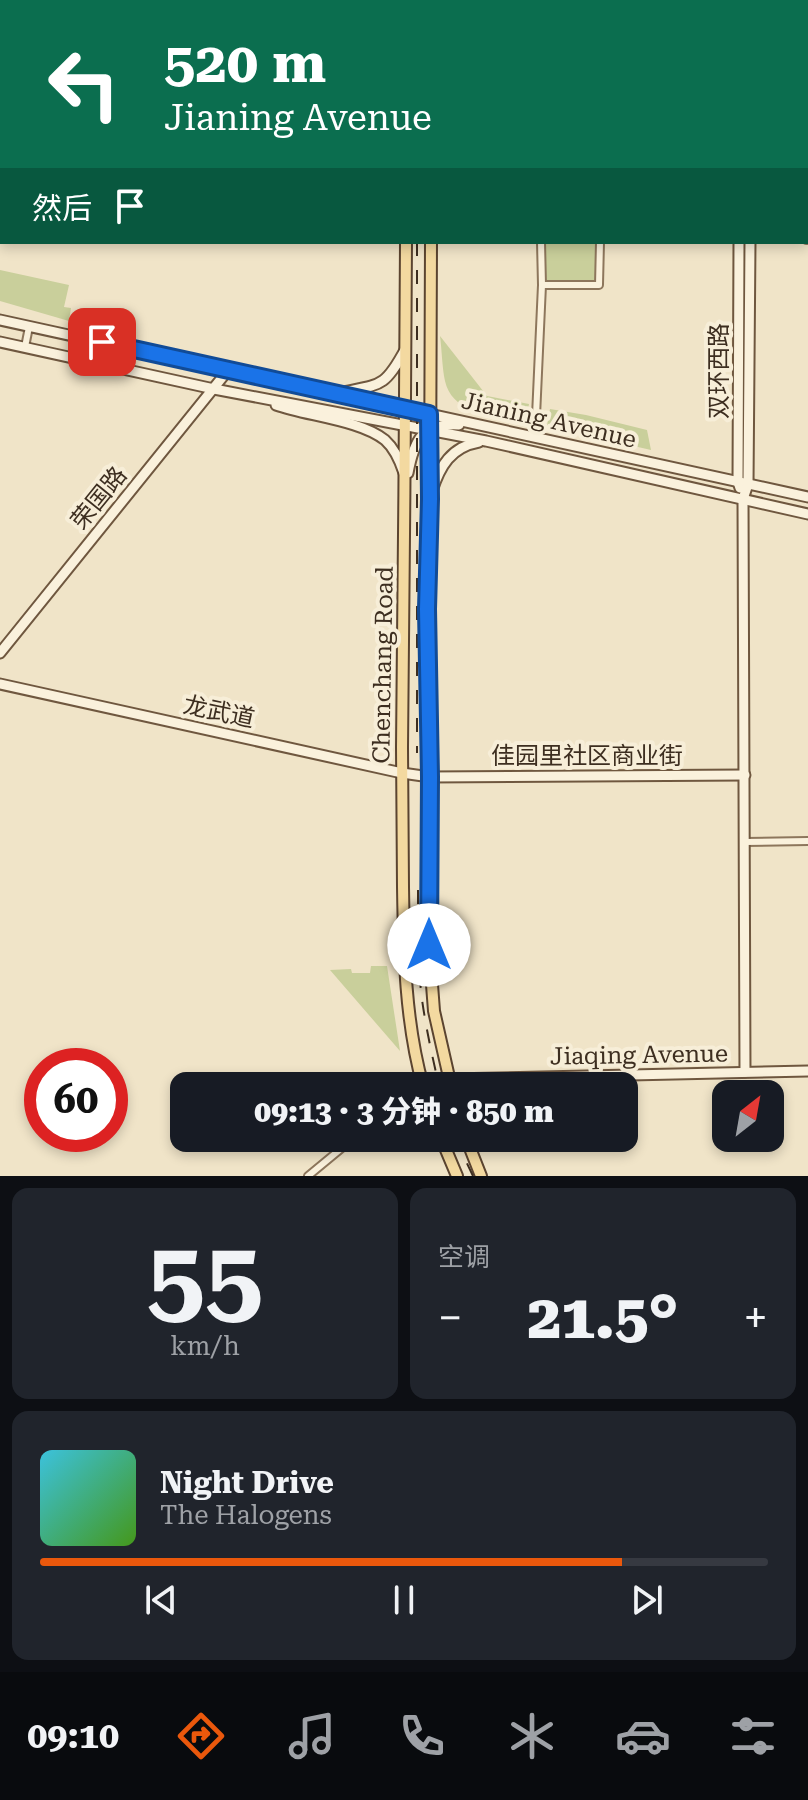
<!DOCTYPE html>
<html lang="zh">
<meta charset="utf-8">
<style>
:root{--surface:#171b24;--page:#20242c;--text:#f1f3f6;--muted:#9ea1a6;--line:#363941;--accent:#ea580c}
body{margin:0;font-family:"Roboto Serif","Noto Sans SC",serif;background:var(--page);color:var(--text);height:100vh;display:flex;flex-direction:column;font-size:30px;white-space:nowrap}
*{box-sizing:border-box;margin:0}
p{font-size:26px;color:var(--muted)}
.icon{flex:none;width:44px;height:44px;fill:none;stroke:currentColor;stroke-width:2;stroke-linecap:round;stroke-linejoin:round}
.map{position:relative;height:1176px;overflow:hidden}
.sheet{display:flex;flex-direction:column;gap:12px;padding:12px;background:#0d0f14;flex:1}
.sheet>*{flex:none}
.hud{position:absolute;left:0px;top:0px;width:808px;height:244px;box-shadow:0 4px 12px #0003;background:#0b6e4f;color:#fff;overflow:hidden}
.needle{width:52px;rotate:31deg}
.fabs{position:absolute;left:712px;top:1080px;display:grid;gap:16px}
.fabs a{display:grid;place-items:center;width:72px;height:72px;border-radius:16px;background:var(--surface);box-shadow:0 4px 12px #0003;font-size:40px}
.speed{position:absolute;left:24px;top:1048px;display:flex;gap:16px;font-size:40px;font-weight:700;text-align:center}
.speed>*{display:grid;place-content:center;width:104px;height:104px;border-radius:50%;background:var(--surface);box-shadow:0 4px 12px #0003;line-height:1}
.speed .limit{border:12px solid #d22;background:#fff;color:#111}
.pin{position:absolute;display:grid;place-items:center;width:68px;height:68px;color:#fff;margin:-34px;border-radius:16px;box-shadow:0 4px 12px #0006}
.me{position:absolute;width:88px;margin:-44px;rotate:0deg;stroke-linejoin:round;filter:drop-shadow(0 0 6px #0008)}
.turn{display:flex;align-items:center;gap:28px;height:168px;padding:0 32px;font-size:36px}
.turn .icon{width:104px;height:104px;stroke-width:2.5}
.turn b{display:block;font-size:56px;line-height:68px}
.then{display:flex;align-items:center;height:76px;padding:0 32px;background:#0003;gap:16px;font-size:30px}
.big{font-size:60px;font-weight:800;line-height:1.1}
.sheet .card{flex:1;display:flex;flex-direction:column;justify-content:center;gap:12px;min-width:0;padding:0 28px;border-radius:16px;background:var(--page)}
.sheet .dial{align-items:center;gap:0}
.dial b{font-size:104px;line-height:1}
.song{display:flex;align-items:center;gap:24px}
.cover{width:96px;height:96px;border-radius:12px;background:linear-gradient(135deg,hsl(190 70% 55%),hsl(100 70% 35%))}
.played{height:8px;border-radius:4px;background:linear-gradient(90deg,var(--accent) 80%,var(--line) 80%)}
.keys{display:flex;justify-content:space-around;direction:ltr}
.heat{display:flex;justify-content:space-between;align-items:center;font-size:44px;direction:ltr}
.sheet .tiles{flex:1;display:grid;gap:12px;grid-template-columns:1fr 1fr}
.card:last-child{grid-column:span 2}
.trip{position:absolute;left:170px;top:1072px;width:468px;height:80px;border-radius:16px;background:var(--surface);box-shadow:0 4px 12px #0003;font-weight:800;line-height:80px;text-align:center}
.tab-bar{display:flex;height:128px;justify-content:space-around;align-items:center;background:#090b0e;color:var(--muted)}
.tab-bar .icon{width:56px;height:56px}
.tab-bar .current{color:var(--accent)}
.tab-bar b{font-size:36px;color:var(--text)}
.map>svg:first-child{display:block}
.green{fill:#c9cf9b}
.lines{fill:none;stroke-linecap:round;stroke-linejoin:round}
.street-casing{stroke:#8d765c;stroke-width:10}
.secondary-casing{stroke:#6f573f;stroke-width:13}
.primary-casing{stroke:#5b4430;stroke-width:14}
.street{stroke:#faf1dc;stroke-width:6}
.secondary{stroke:#faf1dc;stroke-width:9}
.primary{stroke:#f3d9a0;stroke-width:10}
.rail{stroke:#3d2e20;stroke-width:2;stroke-dasharray:14 14;stroke-linecap:butt}
.route-casing{stroke:#114b97;stroke-width:20}
.route{stroke:#1a73e8;stroke-width:14}
.labels{text-anchor:middle;dominant-baseline:central;stroke-width:8;stroke-linejoin:round;paint-order:stroke}
.street-label{font-size:24px;fill:#3d2e20;stroke:#f7eed8}
</style>
<div class="map">
<svg width="808" height="1176" viewBox="0 0 808 1176">
<rect width="100%" height="100%" fill="#f0e4c8"/>
<g class="green">
<polygon points="545,242 596,242 596,280 546,280"/>
<polygon points="0,270 69,285 64,307 71,308 69,321 0,301"/>
<path d="M440 336 487 396 529 404 526 421C497 416 453 416 445 381 442 367 442 351 440 336Z"/>
<polygon points="550,409 586,415 647,430 651,450 547,426"/>
<polygon points="371,966 387,966 400,1051 330,970 351,969 352,973 370,973"/>
</g>
<g class="lines">
<g class="street-casing">
<g id="street">
<polyline points="806,234 808,234"/>
<polyline points="806,240 808,240"/>
<polyline points="542,285 599,285 600,242"/>
<polyline points="25,347 29,327"/>
<polyline points="535,438 542,285 541,242"/>
<polyline points="745,842 808,841"/>
<polyline points="308,1176 354,1138"/>
</g>
</g>
<g class="secondary-casing">
<g id="secondary">
<polyline points="750,0 750,2"/>
<polyline points="740,2 740,0"/>
<polyline points="739,242 738,482 740,488"/>
<polyline points="0,320 808,497"/>
<polyline points="0,342 214,389 486,441 808,514"/>
<path d="M338 393C380 384 384 389 405 350"/>
<path d="M276 405C307 416 360 420 385 440 394 448 400 461 404 473"/>
<path d="M408 473C414 440 422 423 459 425"/>
<path d="M432 491C440 466 451 447 479 442"/>
<polyline points="0,653 229,369"/>
<polyline points="0,684 402,773 430,777 745,775"/>
<polyline points="745,1072 743,499 748,484 750,242"/>
<polyline points="423,1083 449,1079 808,1071"/>
</g>
</g>
<g class="primary-casing">
<g id="primary">
<polyline points="405,0 405,2"/>
<polyline points="429,2 429,0"/>
<path d="M406 242C406 410 403 579 402 747 402 794 403 840 403 887 404 955 405 1021 423 1086"/>
<polyline points="431,242 430,499 427,609 430,777 429,945 434,1011 451,1086"/>
<polyline points="441,1138 457,1176"/>
<polyline points="466,1138 481,1176"/>
</g>
</g>
<use href="#street" class="street"/>
<use href="#secondary" class="secondary"/>
<use href="#primary" class="primary"/>
<g class="rail">
<polyline points="417,2 417,0"/>
<polyline points="417,242 417,753"/>
<path d="M418 890C418 924 418 958 421 992 425 1024 432 1055 439 1086"/>
<polyline points="455,1138 473,1176"/>
</g>
</g>
<g class="lines">
<g class="route-casing">
<polyline id="route" points="102,342 429,414 430,499 427,609 430,777 429,945"/>
</g>
<use href="#route" class="route"/>
</g>
<g class="labels">
<g class="street-label">
<text transform="translate(719 371) rotate(-90)">双环西路</text>
<text transform="translate(549 420) rotate(13)">Jianing Avenue</text>
<text transform="translate(99 498) rotate(-51)">荣国路</text>
<text transform="translate(383 665) rotate(-89)">Chenchang Road</text>
<text transform="translate(219 712) rotate(12)">龙武道</text>
<text x="587" y="756">佳园里社区商业街</text>
<text transform="translate(639 1055) rotate(-1)">Jiaqing Avenue</text>
</g>
</g>
</svg>
<div class="fabs">
<a><svg class="needle" viewBox="-14 -14 28 28"><path d="M0-13l5 13h-10z" fill="#e53935"/><path d="M0 13l5-13h-10z" fill="#9ea1a6"/></svg></a>
</div>
<div class="speed"><div class="limit">60</div></div>
<div class="pin" style="left:102px;top:342px;background:#d93025"><svg class="icon" aria-label="arrive" viewBox="0 0 24 24"><path d="M6 21V4h12l-3 4 3 4H6"/></svg></div>
<svg class="me" style="left:429px;top:945px" viewBox="-20 -20 40 40"><circle r="19" fill="#fff"/><path d="M0-13L10 11 0 6-10 11z" fill="#1a73e8"/></svg>
<div class="trip">09:13 · 3 分钟 · 850 m</div>
<div class="hud">
<div class="turn"><svg class="icon" aria-label="left" viewBox="0 0 24 24"><path d="M17 20v-9H6M10 6l-5 5 5 5"/></svg><div><b>520 m</b>Jianing Avenue</div></div>
<div class="then">然后<svg class="icon" aria-label="arrive" viewBox="0 0 24 24"><path d="M6 21V4h12l-3 4 3 4H6"/></svg></div>
</div>
</div>
<section class="sheet">
<div class="tiles">
<div class="card dial"><b>55</b><p>km/h</p></div>
<div class="card"><p>空调</p>
<div class="heat"><a>−</a><b class="big">21.5°</b><a>+</a></div>
</div>
<div class="card">
<div class="song"><i class="cover"></i><div><b>Night Drive</b><p>The Halogens</p></div></div>
<div class="played"></div>
<div class="keys"><svg class="icon" aria-label="previous" viewBox="0 0 24 24"><path d="M18 5L8 12l10 7zM5 5v14"/></svg><svg class="icon" aria-label="pause" viewBox="0 0 24 24"><path d="M8 5v14M16 5v14"/></svg><svg class="icon" aria-label="next" viewBox="0 0 24 24"><path d="M6 5l10 7-10 7zM19 5v14"/></svg></div>
</div>
</div>
</section>
<nav class="tab-bar">
<b>09:10</b>
<svg class="icon current" aria-label="directions" viewBox="0 0 24 24"><path d="M12 3l9 9-9 9-9-9zM9 14v-3h6M13 9l2 2-2 2"/></svg>
<svg class="icon" aria-label="music" viewBox="0 0 24 24"><path d="M9 18V5l10-2v13"/><circle cx="6" cy="18" r="3"/><circle cx="16" cy="16" r="3"/></svg>
<svg class="icon" aria-label="phone" viewBox="0 0 24 24"><path d="M5 4h4l2 5-3 2q2 4 5 5l2-3 5 2v4C11 20 4 13 5 4z"/></svg>
<svg class="icon" aria-label="climate" viewBox="0 0 24 24"><path d="M12 3v18M4 7l16 10M4 17L20 7"/></svg>
<svg class="icon" aria-label="car" viewBox="0 0 24 24"><path d="M5 17H2v-5l4-1 3-4h7l3 4 3 1v5h-3M9 17h6M6 11h13"/><circle cx="7" cy="17" r="2"/><circle cx="17" cy="17" r="2"/></svg>
<svg class="icon" aria-label="filters" viewBox="0 0 24 24"><path d="M4 7h16M4 17h16"/><circle cx="9" cy="7" r="2"/><circle cx="15" cy="17" r="2"/></svg>
</nav>
